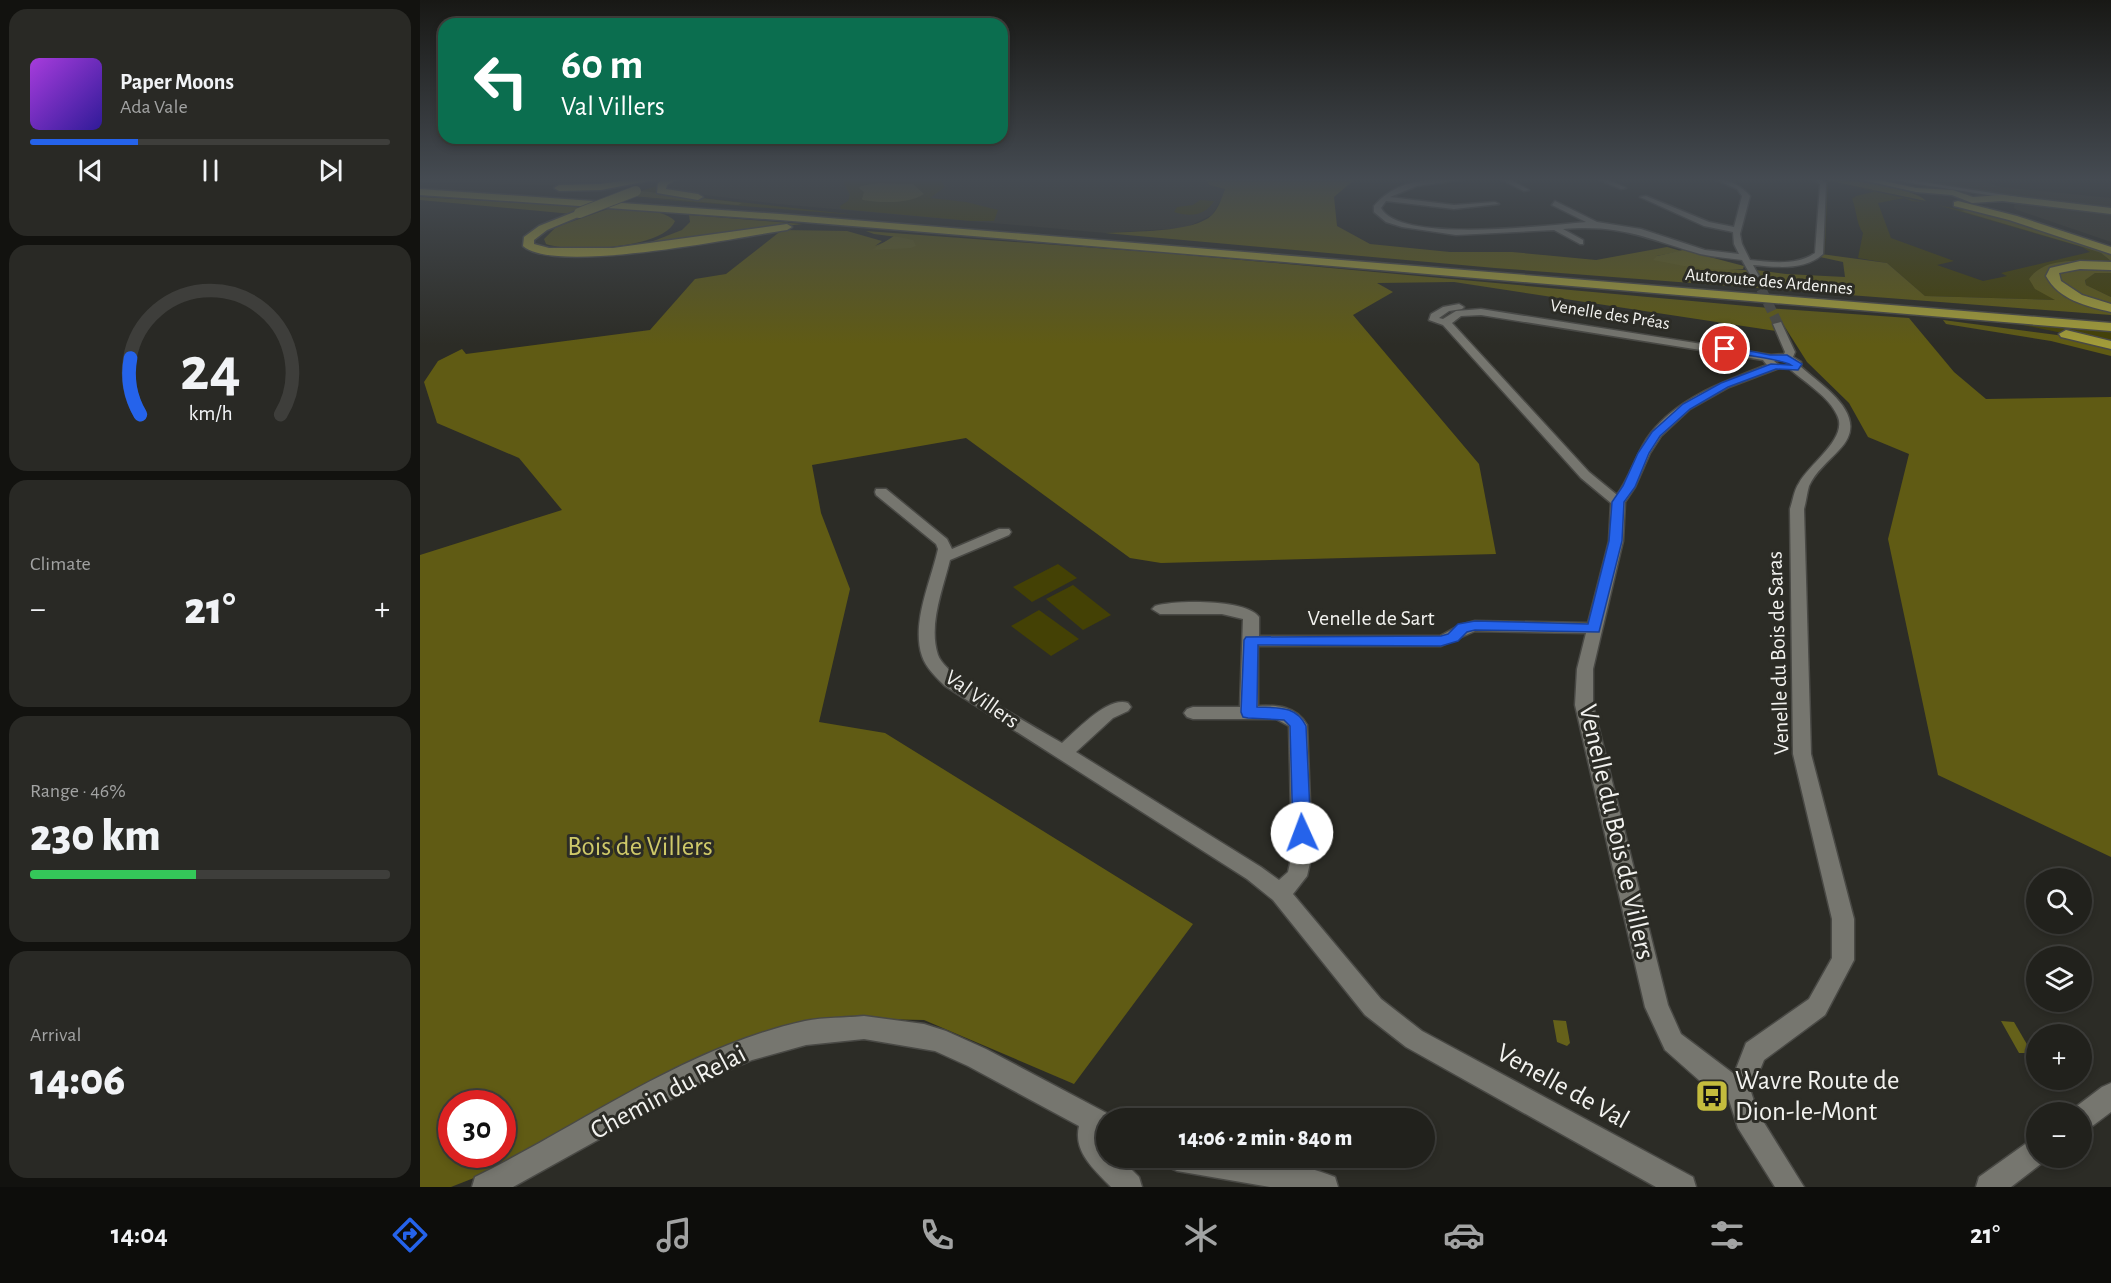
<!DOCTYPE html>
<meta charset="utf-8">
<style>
:root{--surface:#21211c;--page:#292925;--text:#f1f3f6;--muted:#a2a3a3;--line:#3e3e3b;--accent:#2563eb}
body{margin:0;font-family:"Alegreya Sans",sans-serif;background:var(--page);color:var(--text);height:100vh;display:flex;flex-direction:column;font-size:22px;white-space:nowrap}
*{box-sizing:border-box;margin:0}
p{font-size:20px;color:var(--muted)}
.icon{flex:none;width:33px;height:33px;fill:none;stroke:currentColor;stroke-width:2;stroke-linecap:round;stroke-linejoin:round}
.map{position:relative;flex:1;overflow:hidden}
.sheet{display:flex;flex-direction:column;gap:9px;padding:9px;background:#12120f;width:420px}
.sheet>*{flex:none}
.guide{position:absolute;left:18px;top:18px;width:570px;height:126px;border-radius:18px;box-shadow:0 3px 9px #0003,0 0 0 2px var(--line);background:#0b6e4f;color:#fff;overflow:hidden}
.buttons{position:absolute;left:1606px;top:868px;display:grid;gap:12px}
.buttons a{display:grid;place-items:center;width:66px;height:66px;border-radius:50%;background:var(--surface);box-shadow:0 3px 9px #0003,0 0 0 2px var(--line);font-size:30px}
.speed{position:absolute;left:18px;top:1090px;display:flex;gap:12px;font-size:30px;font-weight:700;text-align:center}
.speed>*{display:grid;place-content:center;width:78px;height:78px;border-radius:50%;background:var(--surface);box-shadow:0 3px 9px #0003,0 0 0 2px var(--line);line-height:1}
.speed .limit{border:9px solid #d22;background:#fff;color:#111}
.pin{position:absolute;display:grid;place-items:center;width:51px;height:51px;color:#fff;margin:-26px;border:3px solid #fff;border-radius:50%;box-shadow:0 2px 6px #0007}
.me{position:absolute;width:66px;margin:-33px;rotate:358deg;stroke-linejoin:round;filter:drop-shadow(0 0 4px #0008)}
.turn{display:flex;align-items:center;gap:21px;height:126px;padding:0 24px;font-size:27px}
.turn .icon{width:78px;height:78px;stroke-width:2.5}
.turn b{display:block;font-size:42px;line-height:51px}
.big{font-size:45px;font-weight:800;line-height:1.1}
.sheet .widget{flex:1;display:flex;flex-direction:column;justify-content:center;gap:9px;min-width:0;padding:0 21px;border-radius:18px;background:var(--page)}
.sheet .dial{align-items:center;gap:0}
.dial svg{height:156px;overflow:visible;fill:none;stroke:var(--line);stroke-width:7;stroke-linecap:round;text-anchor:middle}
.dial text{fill:var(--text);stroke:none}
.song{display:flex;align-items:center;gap:18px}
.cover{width:72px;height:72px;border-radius:9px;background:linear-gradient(135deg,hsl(280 70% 55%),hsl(250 70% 35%))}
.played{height:6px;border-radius:3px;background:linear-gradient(90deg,var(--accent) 30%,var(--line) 30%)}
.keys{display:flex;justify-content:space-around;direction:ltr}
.heat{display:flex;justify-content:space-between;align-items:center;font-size:33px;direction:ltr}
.charge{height:9px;border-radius:4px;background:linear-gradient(90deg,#34c759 46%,var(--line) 0)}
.trip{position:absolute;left:676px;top:1108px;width:339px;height:60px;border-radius:30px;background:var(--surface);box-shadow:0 3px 9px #0003,0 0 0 2px var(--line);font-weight:800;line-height:60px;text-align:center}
.tabs{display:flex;height:96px;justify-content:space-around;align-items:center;background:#0d0d0b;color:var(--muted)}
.tabs .icon{width:42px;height:42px}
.tabs .active{color:var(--accent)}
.tabs b{font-size:27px;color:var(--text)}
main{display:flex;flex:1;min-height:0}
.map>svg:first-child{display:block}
.built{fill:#38372c}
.green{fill:#444105}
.forest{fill:#605b14;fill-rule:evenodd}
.water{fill:#65611a}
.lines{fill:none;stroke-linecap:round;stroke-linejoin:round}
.minor-tunnel{stroke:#4a4a44;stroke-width:10;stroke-dasharray:10 4.5;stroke-linecap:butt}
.minor-casing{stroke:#494945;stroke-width:3}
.major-casing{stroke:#494945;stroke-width:3}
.highway-casing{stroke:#494945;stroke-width:3}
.minor{fill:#76766f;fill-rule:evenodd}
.major{fill:#908d4f;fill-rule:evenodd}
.highway{fill:#a29c39;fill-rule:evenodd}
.highway-bridge-casing{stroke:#494945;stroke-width:12;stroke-linecap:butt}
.highway-bridge{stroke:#a29c39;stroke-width:10}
.route{fill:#2563eb;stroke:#184099;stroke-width:1.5}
.labels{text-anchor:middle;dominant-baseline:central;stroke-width:6;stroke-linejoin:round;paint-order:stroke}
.far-street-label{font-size:18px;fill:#f2f2ef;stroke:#2c2c26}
.street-label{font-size:22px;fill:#f2f2ef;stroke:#2c2c26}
.near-street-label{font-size:27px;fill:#f2f2ef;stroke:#2c2c26}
.near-park-label{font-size:27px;fill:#cfc969;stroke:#2c2c26}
.near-poi-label{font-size:27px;fill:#f2f2ef;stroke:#2c2c26;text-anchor:start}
</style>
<main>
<section class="sheet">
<div class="widget">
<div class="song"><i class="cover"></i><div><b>Paper Moons</b><p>Ada Vale</p></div></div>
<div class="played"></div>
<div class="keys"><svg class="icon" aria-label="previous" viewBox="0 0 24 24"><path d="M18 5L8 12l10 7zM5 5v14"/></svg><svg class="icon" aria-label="pause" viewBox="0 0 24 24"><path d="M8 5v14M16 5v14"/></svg><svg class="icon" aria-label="next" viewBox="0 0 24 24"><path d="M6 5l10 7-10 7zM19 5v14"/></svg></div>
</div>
<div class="widget dial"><svg viewBox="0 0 100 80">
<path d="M14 69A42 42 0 1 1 86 69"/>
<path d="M14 69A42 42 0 0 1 9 40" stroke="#2563eb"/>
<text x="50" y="56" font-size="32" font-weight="700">24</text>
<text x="50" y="72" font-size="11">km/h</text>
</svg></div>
<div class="widget"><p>Climate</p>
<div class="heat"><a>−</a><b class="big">21°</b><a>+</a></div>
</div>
<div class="widget"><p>Range · 46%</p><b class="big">230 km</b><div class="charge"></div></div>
<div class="widget"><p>Arrival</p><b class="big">14:06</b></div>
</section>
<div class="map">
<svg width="1691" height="1187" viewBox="0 0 1691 1187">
<rect width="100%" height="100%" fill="#2c2c26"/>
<g class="built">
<polygon points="0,179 203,179 184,185 168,186 0,182"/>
<polygon points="259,179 786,179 789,185 805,189 802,199 792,215 765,228 685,233 358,204 252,191 247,187"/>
<polygon points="1503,179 1546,179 1566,182 1581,187 1691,198 1691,242 1597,210 1594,208 1595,201 1590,195 1509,184"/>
</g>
<g class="green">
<polygon points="422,179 517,179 522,182 525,187 510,198 546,202 578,210 574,221 551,221 421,209 420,206 428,201 430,195"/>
<path d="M1405 181 1504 202 1490 201H1492L1484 198 1458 203 1471 238 1534 261 1517 265 1563 281 1587 276 1581 273 1670 252 1662 247 1518 205 1537 209 1551 208 1691 253 1553 208 1543 211 1663 247 1681 253 1691 261V265C1662 259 1641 262 1614 273L1637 300 1505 296 1467 263 1438 258 1443 233C1436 223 1437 211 1432 199L1436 196 1457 191 1408 182 1405 248 1404 254H1401Z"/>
<polygon points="236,186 236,191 246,194 437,215 207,197 321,204 221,191"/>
<path d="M780 200 794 201C785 216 770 217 754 212L757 207 773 205Z"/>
<polygon points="1675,273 1691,273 1691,297 1666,285 1665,279"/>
<polygon points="1598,324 1691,331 1691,343"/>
<polygon points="638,564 657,578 612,602 593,587"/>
<polygon points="653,585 691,615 663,630 626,599"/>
<polygon points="619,610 659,639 631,656 591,626"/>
</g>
<g class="forest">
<path d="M786 179H935L914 197 917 226 950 244 1030 252H1092L1176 260 1247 247 1261 251 1237 256 1272 267 1326 270 1331 276H1340L1336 270 1366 274 1425 277 1423 262 1400 257 1401 254 1467 263 1505 296 1635 300 1615 289 1609 279C1625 256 1663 261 1687 262L1642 265 1627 273C1628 294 1673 303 1691 310V315L1075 268 685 233C711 231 774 233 792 215 799 208 802 197 805 189L789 185Z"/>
<path d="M1401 179C1423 179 1492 186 1506 201Z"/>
<polygon points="222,191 322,203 318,205 211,196"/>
<polygon points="0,197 170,207 152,214 0,200"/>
<polygon points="1553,208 1691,255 1691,261 1681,253 1663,247 1541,211"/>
<path d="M188 209C207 210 241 207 255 221 244 249 151 253 126 244L124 239 136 227Z"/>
<polygon points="269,215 382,224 223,245 262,230 270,222"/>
<path d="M362 230 427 231 462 241 455 246 477 237 454 234 446 231 744 253 1361 309 1489 318 1534 372 1566 399 1691 397V857L1518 775 1468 539 1489 454 1448 437 1429 403 1387 362 1363 324H1354L1356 331 1034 282 957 283 973 292 933 315 1059 464 1076 554 741 563 710 558 546 438 392 465 401 513 430 589 399 722 465 733 773 924 654 1084 504 1020 413 1018 307 1046 115 1154 31 1187H0V555L142 510 99 458 17 423 4 382 18 361 42 349 46 354 230 330 275 279 306 274ZM32 1104H82V1155H32Z"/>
<path d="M1660 268H1691V273H1675L1665 280 1666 285 1691 297V305C1674 300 1649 295 1640 278L1641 274Z"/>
<polygon points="1523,320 1637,335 1691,348 1691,356 1631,341 1526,324"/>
</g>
<g class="water">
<path d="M459 183 493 184 504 194C490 204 460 203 443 200L442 199 444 192 439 188 441 186Z"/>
<polygon points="474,236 493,240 496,246 491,248 452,250"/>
<path d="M1263 250 1324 266 1323 269C1292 272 1262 266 1233 260L1237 256Z"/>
<polygon points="1133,1020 1146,1021 1150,1043 1147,1046 1137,1042"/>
<polygon points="1581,1021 1594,1022 1612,1053 1599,1053"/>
</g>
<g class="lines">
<polyline class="minor-tunnel" points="1335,276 1358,324"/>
<g class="minor-casing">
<g id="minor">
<path d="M1018 179H1047L997 186 970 197 1034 205 1075 202 1079 204 1034 209 966 201 961 208C980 244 1129 225 1166 222L1132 205 1135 201 1177 222 1221 229 1285 250 1319 254 1314 244 1313 232 1284 226 1220 197 1226 196 1289 222 1314 227 1322 196 1317 189 1294 179C1309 179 1320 185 1330 196L1320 234 1322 244 1330 260C1352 262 1376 266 1395 253L1400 184 1394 179H1402L1406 183 1403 254C1385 271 1356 267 1333 265L1339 276 1335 279 1331 276 1322 260C1309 258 1294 257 1280 254 1228 239 1201 224 1143 229L1163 240V244H1160L1134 230 1036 235 982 227 966 222 954 212V206C971 186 992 181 1018 179Z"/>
<polygon points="1080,179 1089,179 1109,190 1104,191"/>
<polygon points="1177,179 1187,179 1206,188 1201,189"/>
<polygon points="1466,179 1484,179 1610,199 1606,201"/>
<path d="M1039 304 1044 307 1042 309 1029 311 1019 318 1023 319 1036 311 1061 309 1351 355 1364 354 1365 352 1353 324 1361 322 1375 352 1373 357 1381 362V367C1405 388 1452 417 1419 450 1409 461 1395 472 1389 486 1387 493 1386 502 1384 509L1391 754 1434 919V960L1405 1015 1344 1060 1331 1092 1338 1113 1384 1187H1355L1318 1128 1309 1100 1280 1081 1245 1050 1225 1007 1155 705 1157 669 1166 633 1055 631 1021 646H838V706C857 705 876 706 887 725L892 854 887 876 873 894 961 999 1002 1031 1273 1177 1276 1187H1236L986 1047 945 1015 853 900 827 879 525 686C517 678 506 668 502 656 491 623 511 581 518 549L516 544 456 495 455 492 456 489H466L527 539 532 549 579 529H589L591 532 589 535 530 560C523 589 508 625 518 655 526 679 617 728 642 743 657 730 688 696 708 703L711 707 708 711 693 718 656 752 841 867 859 880 868 872 872 854 869 726 856 719H773L767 717 764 713 767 709 773 707H820L823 619 802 614H740L732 609 735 606C755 600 826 599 839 617V636H1020L1040 625 1055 621 1168 623 1189 541 1191 503 1161 478 1023 325 1009 320 1011 314 1023 307ZM1061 315 1343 360 1347 365C1306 381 1259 397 1231 433 1216 452 1211 476 1197 495L1169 472 1032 323 1041 316ZM1363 360 1371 365V370C1386 383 1409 397 1417 415 1429 438 1390 463 1379 483 1374 490 1373 500 1370 509L1373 754 1412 919V958L1389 999 1326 1043 1314 1074 1261 1034 1248 1005 1173 705V669L1203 541 1205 502 1215 487 1230 453 1241 436 1270 409 1309 387 1359 368 1360 366 1354 361Z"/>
<path d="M444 1016 504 1024 526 1031 566 1049 696 1118 687 1119V1140L682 1138 687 1144V1158H700L719 1177 722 1187H691C674 1169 653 1152 659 1126L548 1066 515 1051 444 1039 386 1045 332 1060 284 1081 93 1187H52L55 1177C163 1124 266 1047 385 1021 404 1017 425 1018 444 1016Z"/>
<polygon points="1691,1083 1691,1112 1671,1127 1662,1131 1662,1113 1651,1113 1653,1109 1682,1087"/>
<polygon points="1617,1138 1617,1158 1627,1158 1626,1160 1591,1187 1556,1187 1559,1177 1608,1142"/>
<path d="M744 1158C802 1158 860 1155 915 1177L918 1187H850L757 1171 748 1167Z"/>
</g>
</g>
<g class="major-casing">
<polygon id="major" points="1438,179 1455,179 1496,188 1533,190 1553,197 1582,195 1691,208 1691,214 1582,201 1552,203 1532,195 1496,192"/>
</g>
<g class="highway-casing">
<g id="highway">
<polygon points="213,179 238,179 181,190 139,191 134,188 139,185 181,184"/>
<polygon points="244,179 258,179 247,185 246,189 278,194 283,197 278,200 237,193 238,183"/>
<polygon points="0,189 360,214 1691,323 1691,331 360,220 0,195"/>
<polygon points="1538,201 1597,216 1691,247 1691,254 1589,220 1534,206 1534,202"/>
<path d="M159 210 164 213 163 215 127 230 114 240V244L129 248H193L367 224 372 227 367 230C319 237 136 275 103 246L104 237 119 226Z"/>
<path d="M1660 261 1691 262V270L1660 269 1639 273 1641 281 1662 295 1691 304V312C1666 306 1639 300 1626 276L1630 268Z"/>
<polygon points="1646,330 1691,341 1691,349 1641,337 1639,334"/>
</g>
</g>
<use href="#minor" class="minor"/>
<use href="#major" class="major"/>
<use href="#highway" class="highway"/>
<g class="highway-bridge-casing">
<polyline id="highway-bridge" points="159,213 216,191"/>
</g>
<use href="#highway-bridge" class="highway-bridge"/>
</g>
<linearGradient id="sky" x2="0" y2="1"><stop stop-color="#181815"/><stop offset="0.52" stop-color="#454b52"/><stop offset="1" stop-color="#454b52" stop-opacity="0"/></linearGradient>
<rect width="1691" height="345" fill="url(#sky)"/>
<path class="route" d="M1305 346 1350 355H1367L1382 364 1378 370 1356 369 1308 387 1270 409 1240 436 1229 453 1215 487 1204 502 1202 541 1179 632 1055 630 1047 632 1038 641 1021 646 838 645 837 707C857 708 876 705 886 726L891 833 888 838 882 840 875 838 873 833 870 726 864 720 828 718 823 717 821 712 824 640 826 637 1021 636 1028 634 1038 624 1055 621 1168 624 1189 541 1192 502 1203 486 1218 453 1232 432 1263 404 1301 383 1351 364 1371 365C1362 359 1316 354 1301 351V347Z"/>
<defs>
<g id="bus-square" transform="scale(1.725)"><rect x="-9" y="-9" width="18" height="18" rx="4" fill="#c4bc3d" stroke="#2c2c26"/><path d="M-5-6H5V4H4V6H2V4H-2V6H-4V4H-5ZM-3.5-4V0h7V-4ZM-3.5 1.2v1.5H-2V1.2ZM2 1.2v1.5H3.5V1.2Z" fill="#111"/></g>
</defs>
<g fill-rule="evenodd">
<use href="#bus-square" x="1292" y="1096"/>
</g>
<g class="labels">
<g class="far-street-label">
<text transform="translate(1349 282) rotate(5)">Autoroute des Ardennes</text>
<text transform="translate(1190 315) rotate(9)">Venelle des Préas</text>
</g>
<g class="street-label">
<text x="951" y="618">Venelle de Sart</text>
<text transform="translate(1358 653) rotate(-92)">Venelle du Bois de Saras</text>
<text transform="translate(562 699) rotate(35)">Val Villers</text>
</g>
<g class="near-street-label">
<text transform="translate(1197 832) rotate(77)">Venelle du Bois de Villers</text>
<text transform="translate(1143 1086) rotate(29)">Venelle de Val</text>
<text transform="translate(248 1092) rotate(-28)">Chemin du Relai</text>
</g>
<g class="near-park-label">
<text x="220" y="846">Bois de Villers</text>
</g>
<g class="near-poi-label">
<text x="1315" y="1080">Wavre Route de<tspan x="1315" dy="31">Dion-le-Mont</tspan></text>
</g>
</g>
</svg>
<div class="buttons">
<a><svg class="icon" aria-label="search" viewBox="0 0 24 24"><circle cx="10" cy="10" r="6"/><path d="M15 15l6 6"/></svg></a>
<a><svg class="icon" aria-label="layers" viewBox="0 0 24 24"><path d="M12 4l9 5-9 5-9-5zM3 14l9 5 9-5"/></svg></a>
<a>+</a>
<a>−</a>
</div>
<div class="speed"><div class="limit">30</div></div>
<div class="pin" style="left:1305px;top:349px;background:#d93025"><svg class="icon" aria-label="arrive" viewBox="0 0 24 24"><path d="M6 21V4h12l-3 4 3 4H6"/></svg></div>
<svg class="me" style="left:882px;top:833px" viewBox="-20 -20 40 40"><circle r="19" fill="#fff"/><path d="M0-13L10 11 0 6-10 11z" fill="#2563eb"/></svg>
<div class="trip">14:06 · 2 min · 840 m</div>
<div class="guide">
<div class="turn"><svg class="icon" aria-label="left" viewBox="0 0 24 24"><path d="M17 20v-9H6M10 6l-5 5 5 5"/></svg><div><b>60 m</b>Val Villers</div></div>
</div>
</div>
</main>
<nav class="tabs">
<b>14:04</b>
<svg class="icon active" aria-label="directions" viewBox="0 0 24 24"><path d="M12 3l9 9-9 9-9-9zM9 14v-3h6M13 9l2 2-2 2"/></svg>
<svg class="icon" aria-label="music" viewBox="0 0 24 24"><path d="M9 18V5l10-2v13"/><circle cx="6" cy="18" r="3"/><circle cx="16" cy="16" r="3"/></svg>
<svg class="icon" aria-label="phone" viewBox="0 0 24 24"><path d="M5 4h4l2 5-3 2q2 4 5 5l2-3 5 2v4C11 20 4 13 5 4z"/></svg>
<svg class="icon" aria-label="climate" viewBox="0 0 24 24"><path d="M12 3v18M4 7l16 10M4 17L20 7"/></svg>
<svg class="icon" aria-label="car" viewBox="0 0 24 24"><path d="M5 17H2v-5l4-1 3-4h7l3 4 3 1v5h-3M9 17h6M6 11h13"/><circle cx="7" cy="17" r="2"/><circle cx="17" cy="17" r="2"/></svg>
<svg class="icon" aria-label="filters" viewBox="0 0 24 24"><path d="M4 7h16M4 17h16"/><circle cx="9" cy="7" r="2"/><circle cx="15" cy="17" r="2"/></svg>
<b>21°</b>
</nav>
